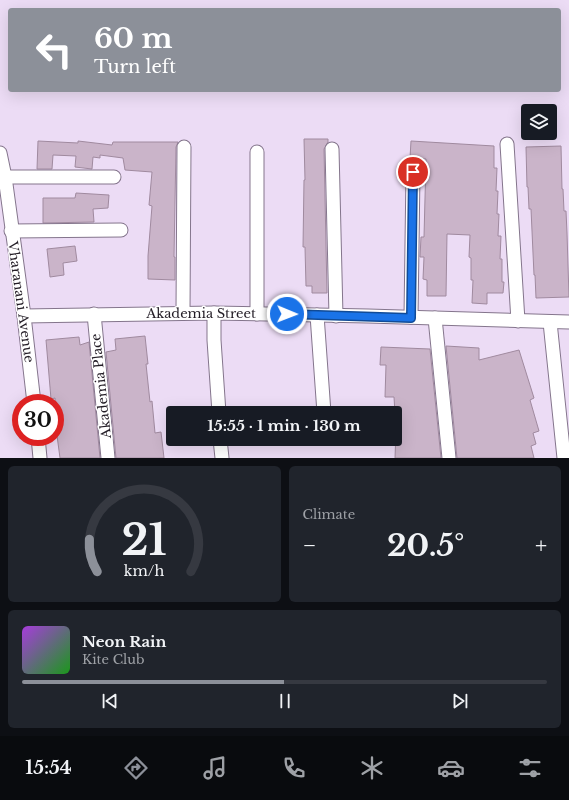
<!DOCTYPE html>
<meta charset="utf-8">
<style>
:root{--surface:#171b24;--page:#20242c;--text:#f1f3f6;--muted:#9ea1a6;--line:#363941;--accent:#8c9099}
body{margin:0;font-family:"Libre Baskerville",serif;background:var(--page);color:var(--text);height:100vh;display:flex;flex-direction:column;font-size:15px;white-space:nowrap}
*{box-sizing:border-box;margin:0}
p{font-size:13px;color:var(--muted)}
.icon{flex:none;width:22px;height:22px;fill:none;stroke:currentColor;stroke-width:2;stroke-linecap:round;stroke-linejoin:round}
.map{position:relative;height:458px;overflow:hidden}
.sheet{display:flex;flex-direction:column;gap:8px;padding:8px;background:#0d0f14;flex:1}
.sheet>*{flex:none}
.top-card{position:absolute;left:8px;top:8px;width:553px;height:84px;border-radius:4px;box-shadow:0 4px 16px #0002;background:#8c9099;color:#fff;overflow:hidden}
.buttons{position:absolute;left:521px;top:104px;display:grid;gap:8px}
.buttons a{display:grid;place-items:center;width:36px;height:36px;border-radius:4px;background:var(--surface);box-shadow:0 4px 16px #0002;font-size:20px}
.speed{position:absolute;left:12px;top:394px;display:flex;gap:8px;font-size:20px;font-weight:700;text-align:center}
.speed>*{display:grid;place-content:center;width:52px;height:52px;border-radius:50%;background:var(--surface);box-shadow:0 4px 16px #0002;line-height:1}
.speed .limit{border:6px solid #d22;background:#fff;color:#111}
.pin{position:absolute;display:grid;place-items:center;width:34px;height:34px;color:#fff;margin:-17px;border:2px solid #fff;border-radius:50%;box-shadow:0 1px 4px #0007}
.me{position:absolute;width:44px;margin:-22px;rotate:91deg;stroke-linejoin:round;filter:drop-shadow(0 0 3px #0008)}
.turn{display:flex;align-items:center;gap:14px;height:84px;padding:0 20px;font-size:18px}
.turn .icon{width:52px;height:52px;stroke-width:2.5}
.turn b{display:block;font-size:28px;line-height:34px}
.big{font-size:30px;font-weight:800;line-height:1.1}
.sheet .widget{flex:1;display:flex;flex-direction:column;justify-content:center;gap:6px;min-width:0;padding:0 14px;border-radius:6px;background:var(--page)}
.sheet .dial{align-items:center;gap:0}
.dial svg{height:104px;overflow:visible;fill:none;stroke:var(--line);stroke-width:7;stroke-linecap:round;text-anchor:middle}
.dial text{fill:var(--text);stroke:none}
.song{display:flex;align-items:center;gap:12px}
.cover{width:48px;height:48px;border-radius:6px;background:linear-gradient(135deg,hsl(280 70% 55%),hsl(120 70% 35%))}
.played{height:4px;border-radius:2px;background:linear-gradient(90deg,var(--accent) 50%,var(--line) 50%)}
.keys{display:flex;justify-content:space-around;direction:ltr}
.heat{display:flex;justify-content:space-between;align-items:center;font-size:22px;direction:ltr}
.sheet .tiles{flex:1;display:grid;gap:8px;grid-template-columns:1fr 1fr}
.widget:last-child{grid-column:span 2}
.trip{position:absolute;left:166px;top:406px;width:236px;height:40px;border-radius:4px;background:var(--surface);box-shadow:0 4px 16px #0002;font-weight:800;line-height:40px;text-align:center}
.tabs{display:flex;height:64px;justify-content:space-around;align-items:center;background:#090b0e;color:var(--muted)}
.tabs .icon{width:28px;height:28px}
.tabs .current{color:var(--accent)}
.tabs b{font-size:18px;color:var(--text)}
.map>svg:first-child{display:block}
.building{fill:#cab4c9;stroke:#a08a9f}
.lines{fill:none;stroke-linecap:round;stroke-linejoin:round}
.minor-casing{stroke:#84758c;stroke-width:15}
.minor{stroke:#fff;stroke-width:13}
.route-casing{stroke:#114b97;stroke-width:10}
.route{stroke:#1a73e8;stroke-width:7}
.labels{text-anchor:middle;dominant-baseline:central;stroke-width:3;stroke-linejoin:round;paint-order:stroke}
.street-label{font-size:13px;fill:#231d26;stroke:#fff}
</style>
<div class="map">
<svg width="569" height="458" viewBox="0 0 569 458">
<rect width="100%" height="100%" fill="#ecdcf5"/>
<g class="building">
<polygon points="304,139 328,139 328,142 324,149 327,293 312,293 312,286 306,286 305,247 303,247 304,180 305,180"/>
<polygon points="38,141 78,143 78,141 112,145 113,142 178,142 176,147 174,257 175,257 175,280 148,279 148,256 152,206 149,205 152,172 125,170 123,158 100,155 100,158 93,157 92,169 75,167 76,156 53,155 52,169 37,169"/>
<polygon points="411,141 494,146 494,168 497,168 496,191 498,191 497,214 499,214 498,236 501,236 500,259 502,259 502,282 504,282 503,293 487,293 487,304 472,303 473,280 471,280 471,258 469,257 470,235 447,234 446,296 427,296 427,280 423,279 424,257 420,257 421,237 424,237 426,159 410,158"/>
<polygon points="561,146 562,189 563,189 564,211 566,211 567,233 569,297 536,298 535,275 534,275 531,209 529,209 528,187 527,187 526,147"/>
<polygon points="76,193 109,195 108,208 93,209 94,222 43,223 43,198 75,198"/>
<polygon points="75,246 77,261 63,263 64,275 50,277 47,249"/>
<polygon points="145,336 148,364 146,364 150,402 152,401 155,433 161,432 164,458 116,458 106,352 116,350 115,339"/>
<polygon points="79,337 80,345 89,342 100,458 60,458 56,428 55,398 51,399 46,340"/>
<polygon points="446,346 479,348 479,360 519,350 534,398 530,400 539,431 533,433 536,444 531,446 534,458 457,458"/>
<polygon points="381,347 430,349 441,458 395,458 396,430 394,397 385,397 386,365 380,365"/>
</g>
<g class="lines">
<g class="minor-casing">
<g id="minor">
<polyline points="507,144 518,321"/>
<polyline points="332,149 336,316"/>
<polyline points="257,152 257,314"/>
<polyline points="0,153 5,177 24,316 34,403"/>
<polyline points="5,177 114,177"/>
<polyline points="11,231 121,230"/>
<polyline points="183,312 184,147"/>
<polyline points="214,313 214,340 219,413"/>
<polyline points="94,314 108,458"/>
<polyline points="317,315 324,413"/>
<polyline points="24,316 214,313 368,316 569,322"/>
<polyline points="411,317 413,172"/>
<polyline points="435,318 449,458"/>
<polyline points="550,322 564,458"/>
<polyline points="38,437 40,458"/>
<polyline points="220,439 222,458"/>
</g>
</g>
<use href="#minor" class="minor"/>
</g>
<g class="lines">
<g class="route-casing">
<polyline id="route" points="287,314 411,318 413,172"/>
</g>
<use href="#route" class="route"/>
</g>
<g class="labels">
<g class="street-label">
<text transform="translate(21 302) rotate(82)">Vharanani Avenue</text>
<text x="201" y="313">Akademia Street</text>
<text transform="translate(101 386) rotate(-96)">Akademia Place</text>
</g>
</g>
</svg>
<div class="buttons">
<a><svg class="icon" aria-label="layers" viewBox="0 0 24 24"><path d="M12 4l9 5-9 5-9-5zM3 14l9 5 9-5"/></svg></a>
</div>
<div class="speed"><div class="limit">30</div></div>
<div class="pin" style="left:413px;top:172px;background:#d93025"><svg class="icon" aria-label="arrive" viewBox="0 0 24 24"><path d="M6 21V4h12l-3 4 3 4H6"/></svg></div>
<svg class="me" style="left:287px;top:314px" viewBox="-20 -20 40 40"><circle r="17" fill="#1a73e8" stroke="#fff" stroke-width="3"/><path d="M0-11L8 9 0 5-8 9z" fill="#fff"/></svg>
<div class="trip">15:55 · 1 min · 130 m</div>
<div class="top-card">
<div class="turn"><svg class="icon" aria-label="left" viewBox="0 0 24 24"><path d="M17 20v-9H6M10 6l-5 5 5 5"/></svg><div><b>60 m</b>Turn left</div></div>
</div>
</div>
<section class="sheet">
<div class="tiles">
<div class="widget dial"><svg viewBox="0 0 100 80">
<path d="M14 69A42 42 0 1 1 86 69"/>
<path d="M14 69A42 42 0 0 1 8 44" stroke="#8c9099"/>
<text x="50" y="56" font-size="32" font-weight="700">21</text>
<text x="50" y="72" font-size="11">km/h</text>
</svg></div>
<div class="widget"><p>Climate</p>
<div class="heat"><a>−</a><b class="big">20.5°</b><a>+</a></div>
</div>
<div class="widget">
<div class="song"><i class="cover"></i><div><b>Neon Rain</b><p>Kite Club</p></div></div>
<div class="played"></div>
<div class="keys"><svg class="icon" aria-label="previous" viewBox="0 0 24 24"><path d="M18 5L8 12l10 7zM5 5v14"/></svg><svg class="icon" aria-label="pause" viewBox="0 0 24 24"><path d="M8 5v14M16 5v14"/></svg><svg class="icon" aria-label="next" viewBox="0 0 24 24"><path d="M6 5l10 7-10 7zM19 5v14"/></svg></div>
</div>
</div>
</section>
<nav class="tabs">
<b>15:54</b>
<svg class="icon current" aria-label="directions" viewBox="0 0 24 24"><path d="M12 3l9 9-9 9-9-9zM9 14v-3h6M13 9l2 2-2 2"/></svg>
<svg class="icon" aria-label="music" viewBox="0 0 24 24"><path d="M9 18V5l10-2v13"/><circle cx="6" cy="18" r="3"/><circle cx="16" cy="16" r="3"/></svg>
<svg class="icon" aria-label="phone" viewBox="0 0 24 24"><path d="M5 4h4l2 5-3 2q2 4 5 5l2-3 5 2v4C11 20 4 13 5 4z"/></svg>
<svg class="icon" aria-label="climate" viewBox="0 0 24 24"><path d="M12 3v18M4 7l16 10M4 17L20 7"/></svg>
<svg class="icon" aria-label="car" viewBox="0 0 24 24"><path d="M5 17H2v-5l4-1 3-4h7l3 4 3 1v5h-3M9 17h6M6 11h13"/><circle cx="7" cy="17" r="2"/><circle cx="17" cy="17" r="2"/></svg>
<svg class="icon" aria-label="filters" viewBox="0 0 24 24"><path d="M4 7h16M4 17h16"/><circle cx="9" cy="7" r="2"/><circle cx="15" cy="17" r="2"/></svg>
</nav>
